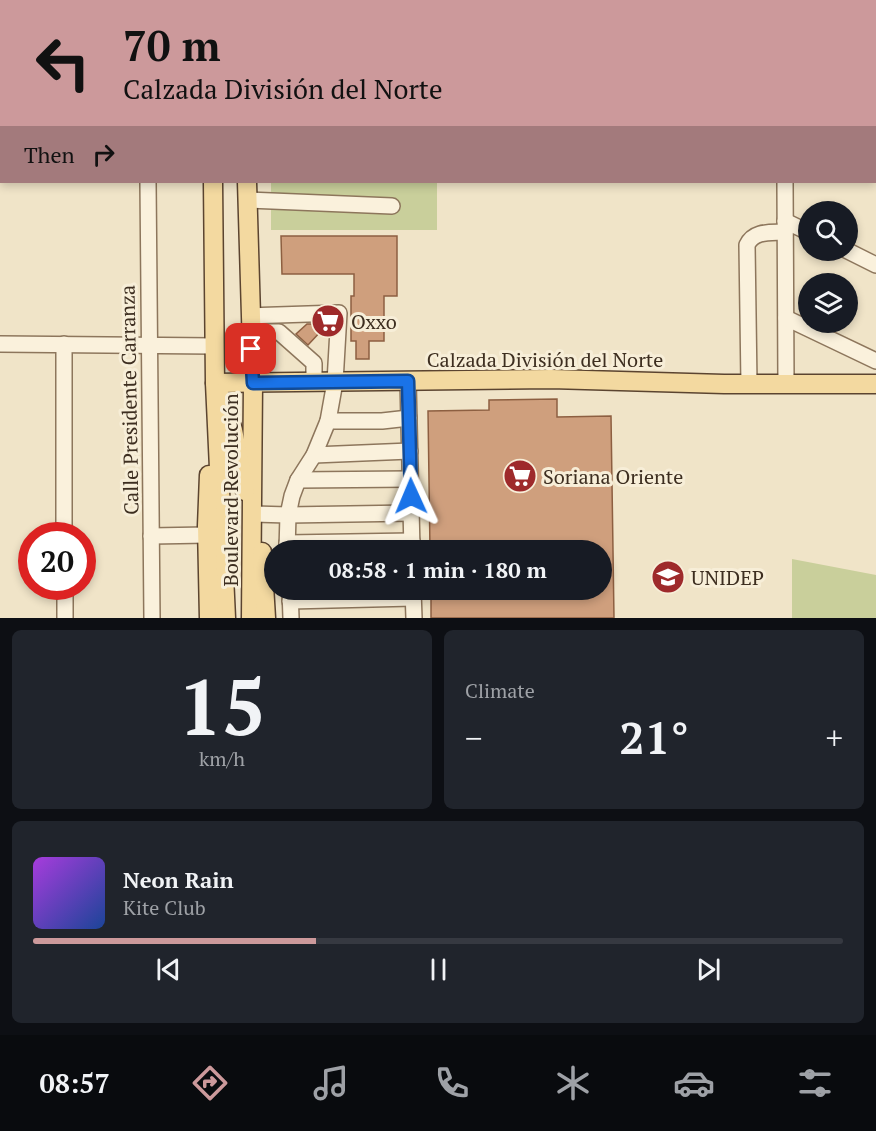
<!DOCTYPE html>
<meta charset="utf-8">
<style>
:root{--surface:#171b24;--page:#20242c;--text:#f1f3f6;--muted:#9ea1a6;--line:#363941;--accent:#cc999b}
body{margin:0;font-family:"PT Serif",serif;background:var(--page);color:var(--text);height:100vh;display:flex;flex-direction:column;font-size:22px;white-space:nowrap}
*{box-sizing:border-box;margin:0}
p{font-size:20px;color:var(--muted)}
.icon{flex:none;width:33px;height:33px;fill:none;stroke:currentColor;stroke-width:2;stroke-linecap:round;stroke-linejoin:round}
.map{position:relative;height:618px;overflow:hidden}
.sheet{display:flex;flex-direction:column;gap:12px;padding:12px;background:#0d0f14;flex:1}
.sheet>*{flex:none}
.hud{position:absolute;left:0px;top:0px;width:876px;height:183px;box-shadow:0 3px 9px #0003;background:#cc999b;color:#111;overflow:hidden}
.controls{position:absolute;left:798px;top:201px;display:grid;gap:12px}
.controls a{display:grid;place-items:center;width:60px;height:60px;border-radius:50%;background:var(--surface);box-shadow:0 3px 9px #0003;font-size:30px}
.speed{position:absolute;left:18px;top:522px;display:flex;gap:12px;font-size:30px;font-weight:700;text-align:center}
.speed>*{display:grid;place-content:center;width:78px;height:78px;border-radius:50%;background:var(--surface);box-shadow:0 3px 9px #0003;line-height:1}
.speed .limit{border:9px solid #d22;background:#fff;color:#111}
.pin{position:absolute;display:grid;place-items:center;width:51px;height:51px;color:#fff;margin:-26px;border-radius:12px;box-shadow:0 3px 9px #0006}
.me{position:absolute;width:66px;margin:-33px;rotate:359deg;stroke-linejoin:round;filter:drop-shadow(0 0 4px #0008)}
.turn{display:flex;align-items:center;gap:21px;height:126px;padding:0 24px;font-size:27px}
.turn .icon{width:78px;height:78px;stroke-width:2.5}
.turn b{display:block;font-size:42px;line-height:51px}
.then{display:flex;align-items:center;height:57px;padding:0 24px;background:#0003;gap:12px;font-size:22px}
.big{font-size:45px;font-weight:800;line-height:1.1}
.sheet .tile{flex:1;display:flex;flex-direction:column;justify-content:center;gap:9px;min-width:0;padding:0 21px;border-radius:9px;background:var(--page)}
.sheet .dial{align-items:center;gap:0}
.dial b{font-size:78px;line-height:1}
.song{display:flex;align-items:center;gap:18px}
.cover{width:72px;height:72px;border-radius:9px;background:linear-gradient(135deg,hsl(280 70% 55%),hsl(220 70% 35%))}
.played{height:6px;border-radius:3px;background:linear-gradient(90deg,var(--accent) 35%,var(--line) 35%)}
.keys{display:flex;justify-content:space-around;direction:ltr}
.heat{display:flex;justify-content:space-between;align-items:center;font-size:33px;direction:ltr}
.sheet .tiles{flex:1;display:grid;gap:12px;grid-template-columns:1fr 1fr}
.tile:last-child{grid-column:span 2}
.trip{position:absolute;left:264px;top:540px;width:348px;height:60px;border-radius:30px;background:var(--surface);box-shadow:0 3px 9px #0003;font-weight:800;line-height:60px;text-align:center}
.tabs{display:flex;height:96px;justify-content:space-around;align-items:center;background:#090b0e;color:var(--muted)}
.tabs .icon{width:42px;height:42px}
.tabs .active{color:var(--accent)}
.tabs b{font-size:27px;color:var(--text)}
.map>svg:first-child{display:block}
.green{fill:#c9cf9b}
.building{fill:#cf9f7d;stroke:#8d5f41;stroke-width:1.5}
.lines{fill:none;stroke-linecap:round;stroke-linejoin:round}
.minor-casing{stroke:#8d765c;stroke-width:18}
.major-casing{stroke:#5b4430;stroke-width:21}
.minor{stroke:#faf1dc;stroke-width:15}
.major{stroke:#f3d9a0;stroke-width:18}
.route-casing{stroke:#114b97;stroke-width:15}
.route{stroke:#1a73e8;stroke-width:10}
.labels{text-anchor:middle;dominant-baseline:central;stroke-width:6;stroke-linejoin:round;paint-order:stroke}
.poi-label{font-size:20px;fill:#3d2e20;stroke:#f7eed8;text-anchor:start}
.street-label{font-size:20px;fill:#3d2e20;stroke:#f7eed8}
</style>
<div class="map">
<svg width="876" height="618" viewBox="0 0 876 618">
<rect width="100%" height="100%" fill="#f0e4c8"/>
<g class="green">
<rect x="271" y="182" width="166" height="48"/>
<polygon points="792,559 876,575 876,618 792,618"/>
</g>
<g class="building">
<polygon points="281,236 397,236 397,296 384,296 384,341 369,341 369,359 356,359 356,341 351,341 351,296 354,296 354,274 282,274"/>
<polygon points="307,324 316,324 322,330 308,345 296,334"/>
<polygon points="557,399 557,417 611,416 614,618 431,618 431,590 602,590 602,550 430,550 428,411 489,410 489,400"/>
</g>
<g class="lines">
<g class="minor-casing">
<g id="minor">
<polyline points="62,0 62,2"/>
<polyline points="146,0 146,2"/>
<polyline points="591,0 591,2"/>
<polyline points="785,0 785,2"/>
<polyline points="874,68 876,69"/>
<polyline points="0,135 2,135"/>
<polyline points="874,168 876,169"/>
<polyline points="148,182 152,618"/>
<polyline points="785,182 786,384"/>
<polyline points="248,200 392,206"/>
<polyline points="785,221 808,232"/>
<polyline points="846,250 876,265"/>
<polyline points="250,316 339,313 335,382 328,421"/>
<polyline points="786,318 876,361"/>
<polyline points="251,332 279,332 314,363 314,382"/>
<polyline points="0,344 214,346"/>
<polyline points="64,344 64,536"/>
<polyline points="408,381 412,550"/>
<path d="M749 384 747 245C754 230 771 233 785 232"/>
<polyline points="314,455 410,451"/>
<polyline points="298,480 410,479"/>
<polyline points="252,514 288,515 411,513"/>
<polyline points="151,536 207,535"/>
<polyline points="287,543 412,541"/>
<polyline points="287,550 288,515 292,496 298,480 314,455 328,421 382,421 409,418"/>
<polyline points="65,586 65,618"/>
<polyline points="290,590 291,618"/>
<polyline points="413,590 414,618"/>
<polyline points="290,601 413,598"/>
</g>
</g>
<g class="major-casing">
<g id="major">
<polyline points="218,0 218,2"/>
<polyline points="245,0 245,2"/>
<polyline points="213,182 215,383 226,618"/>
<polyline points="247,182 253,383 251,618"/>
<polyline points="215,383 551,379 724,384 876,384"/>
<polyline points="219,393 233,430 245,491"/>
<polyline points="262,552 266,618"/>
<polyline points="209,618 207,526 209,475"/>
</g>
</g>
<use href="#minor" class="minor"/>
<use href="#major" class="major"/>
</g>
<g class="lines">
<g class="route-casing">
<polyline id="route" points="251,349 253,383 408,381 411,496"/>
</g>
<use href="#route" class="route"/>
</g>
<defs>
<g id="supermarket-disc" transform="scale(1.725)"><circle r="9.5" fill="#9e2a2b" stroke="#f7eed8"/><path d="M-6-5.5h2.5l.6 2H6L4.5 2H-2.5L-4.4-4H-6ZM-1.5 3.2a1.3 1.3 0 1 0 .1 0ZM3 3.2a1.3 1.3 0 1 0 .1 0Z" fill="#fff"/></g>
<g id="university-disc" transform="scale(1.725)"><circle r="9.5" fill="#9e2a2b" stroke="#f7eed8"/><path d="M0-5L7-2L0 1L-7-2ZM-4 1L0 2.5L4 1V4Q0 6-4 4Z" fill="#fff"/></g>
</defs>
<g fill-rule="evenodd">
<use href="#supermarket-disc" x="328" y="321"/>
<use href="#supermarket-disc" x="520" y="476"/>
<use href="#university-disc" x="668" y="577"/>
</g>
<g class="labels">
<g class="poi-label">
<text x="351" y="321">Oxxo</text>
<text x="543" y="476">Soriana Oriente</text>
<text x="691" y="577">UNIDEP</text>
</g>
<g class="street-label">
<text x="545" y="359">Calzada División del Norte</text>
<text transform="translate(129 400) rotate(-91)">Calle Presidente Carranza</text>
<text transform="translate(230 490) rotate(-90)">Boulevard Revolución</text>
</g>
</g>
</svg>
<div class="controls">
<a><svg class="icon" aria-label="search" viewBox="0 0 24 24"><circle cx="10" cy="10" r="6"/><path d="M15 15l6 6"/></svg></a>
<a><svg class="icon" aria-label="layers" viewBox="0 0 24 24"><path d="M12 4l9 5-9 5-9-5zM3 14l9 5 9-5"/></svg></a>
</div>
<div class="speed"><div class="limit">20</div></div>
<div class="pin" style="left:251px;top:349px;background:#d93025"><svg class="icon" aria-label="arrive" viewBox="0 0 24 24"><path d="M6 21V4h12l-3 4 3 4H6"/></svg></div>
<svg class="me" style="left:411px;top:496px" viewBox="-20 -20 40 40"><path d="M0-17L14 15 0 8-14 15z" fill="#1a73e8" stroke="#fff" stroke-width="4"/></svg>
<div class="trip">08:58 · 1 min · 180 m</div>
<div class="hud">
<div class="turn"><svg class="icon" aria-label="left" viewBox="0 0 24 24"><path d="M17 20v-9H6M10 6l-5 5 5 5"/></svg><div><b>70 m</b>Calzada División del Norte</div></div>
<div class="then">Then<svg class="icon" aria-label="right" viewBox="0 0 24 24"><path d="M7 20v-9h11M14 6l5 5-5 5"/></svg></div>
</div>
</div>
<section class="sheet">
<div class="tiles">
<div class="tile dial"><b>15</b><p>km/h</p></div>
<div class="tile"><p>Climate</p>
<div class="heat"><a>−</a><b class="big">21°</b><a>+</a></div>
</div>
<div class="tile">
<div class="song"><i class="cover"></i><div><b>Neon Rain</b><p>Kite Club</p></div></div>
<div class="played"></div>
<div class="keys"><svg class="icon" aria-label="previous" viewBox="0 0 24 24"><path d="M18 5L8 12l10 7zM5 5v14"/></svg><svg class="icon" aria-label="pause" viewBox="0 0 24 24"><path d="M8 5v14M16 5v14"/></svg><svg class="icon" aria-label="next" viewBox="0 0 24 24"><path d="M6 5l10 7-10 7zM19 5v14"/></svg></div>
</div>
</div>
</section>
<nav class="tabs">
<b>08:57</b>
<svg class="icon active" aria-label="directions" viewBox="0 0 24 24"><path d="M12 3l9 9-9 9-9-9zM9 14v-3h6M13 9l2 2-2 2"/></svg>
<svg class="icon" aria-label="music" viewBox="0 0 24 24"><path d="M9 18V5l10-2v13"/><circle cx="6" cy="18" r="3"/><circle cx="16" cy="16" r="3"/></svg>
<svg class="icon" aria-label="phone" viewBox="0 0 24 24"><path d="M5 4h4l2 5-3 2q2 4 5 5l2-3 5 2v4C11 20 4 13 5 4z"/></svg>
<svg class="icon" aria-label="climate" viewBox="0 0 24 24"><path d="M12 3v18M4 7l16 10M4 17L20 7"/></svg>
<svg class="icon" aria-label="car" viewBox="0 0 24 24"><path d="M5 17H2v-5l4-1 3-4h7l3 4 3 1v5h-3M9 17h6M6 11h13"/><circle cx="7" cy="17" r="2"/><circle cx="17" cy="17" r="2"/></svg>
<svg class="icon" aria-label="filters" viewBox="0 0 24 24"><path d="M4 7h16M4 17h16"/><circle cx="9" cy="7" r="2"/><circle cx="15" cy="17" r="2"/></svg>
</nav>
